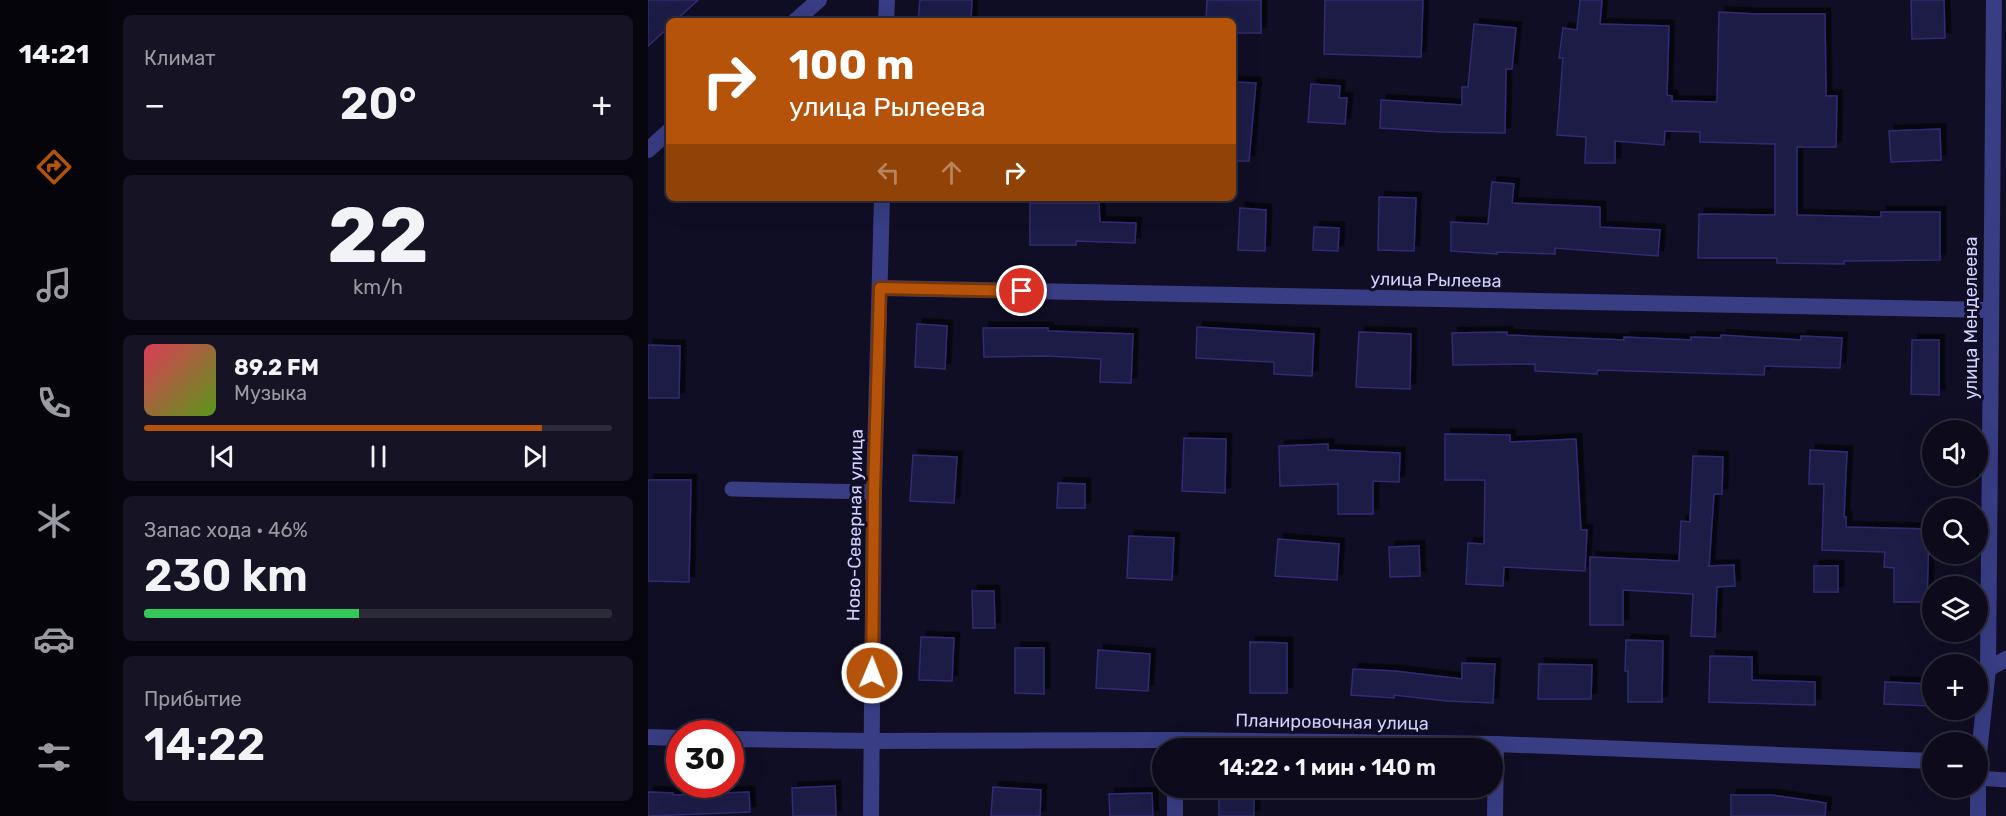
<!DOCTYPE html>
<html lang="ru">
<meta charset="utf-8">
<style>
:root{--surface:#0c0a1b;--page:#151324;--text:#f1f3f6;--muted:#9a9aa3;--line:#2c2b3a;--accent:#b45309}
body{margin:0;font-family:Rubik,sans-serif;background:var(--page);color:var(--text);height:100vh;display:flex;flex-direction:column;font-size:22px;white-space:nowrap}
*{box-sizing:border-box;margin:0}
p{font-size:20px;color:var(--muted)}
.icon{flex:none;width:33px;height:33px;fill:none;stroke:currentColor;stroke-width:2;stroke-linecap:round;stroke-linejoin:round}
.map{position:relative;flex:1;overflow:hidden}
.panel{display:flex;flex-direction:column;gap:15px;padding:15px;background:#07060f;width:540px}
.panel>*{flex:none}
.guide{position:absolute;left:18px;top:18px;width:570px;height:183px;border-radius:9px;box-shadow:0 6px 24px #0002,0 0 0 2px var(--line);background:#b45309;color:#fff;overflow:hidden}
.fabs{position:absolute;left:1274px;top:420px;display:grid;gap:12px}
.fabs a{display:grid;place-items:center;width:66px;height:66px;border-radius:50%;background:var(--surface);box-shadow:0 6px 24px #0002,0 0 0 2px var(--line);font-size:30px}
.speed{position:absolute;left:18px;top:720px;display:flex;gap:12px;font-size:30px;font-weight:700;text-align:center}
.speed>*{display:grid;place-content:center;width:78px;height:78px;border-radius:50%;background:var(--surface);box-shadow:0 6px 24px #0002,0 0 0 2px var(--line);line-height:1}
.speed .limit{border:9px solid #d22;background:#fff;color:#111}
.pin{position:absolute;display:grid;place-items:center;width:51px;height:51px;color:#fff;margin:-26px;border:3px solid #fff;border-radius:50%;box-shadow:0 2px 6px #0007}
.me{position:absolute;width:66px;margin:-33px;rotate:1deg;stroke-linejoin:round;filter:drop-shadow(0 0 4px #0008)}
.turn{display:flex;align-items:center;gap:21px;height:126px;padding:0 24px;font-size:27px}
.turn .icon{width:78px;height:78px;stroke-width:2.5}
.turn b{display:block;font-size:42px;line-height:51px}
.lanes{display:flex;align-items:center;height:57px;padding:0 24px;background:#0003;justify-content:center;gap:30px;direction:ltr}
.lanes .off{opacity:.35}
.big{font-size:45px;font-weight:600;line-height:1.1}
.panel .widget{flex:1;display:flex;flex-direction:column;justify-content:center;gap:9px;min-width:0;padding:0 21px;border-radius:9px;background:var(--page)}
.panel .dial{align-items:center;gap:0}
.dial b{font-size:78px;line-height:1}
.song{display:flex;align-items:center;gap:18px}
.cover{width:72px;height:72px;border-radius:9px;background:linear-gradient(135deg,hsl(350 70% 55%),hsl(90 70% 35%))}
.played{height:6px;border-radius:3px;background:linear-gradient(90deg,var(--accent) 85%,var(--line) 85%)}
.keys{display:flex;justify-content:space-around;direction:ltr}
.heat{display:flex;justify-content:space-between;align-items:center;font-size:33px;direction:ltr}
.charge{height:9px;border-radius:4px;background:linear-gradient(90deg,#34c759 46%,var(--line) 0)}
.trip{position:absolute;left:504px;top:738px;width:351px;height:60px;border-radius:30px;background:var(--surface);box-shadow:0 6px 24px #0002,0 0 0 2px var(--line);font-weight:600;line-height:60px;text-align:center}
main{display:flex;flex:1;min-height:0}
.dock{display:flex;flex-direction:column;width:108px;justify-content:space-around;align-items:center;background:#05040b;color:var(--muted)}
.dock .icon{width:42px;height:42px}
.dock .selected{color:var(--accent)}
.dock b{font-size:27px;color:var(--text)}
.map>svg:first-child{display:block}
.building{fill:#1e1a46;stroke:#322b72;stroke-width:1.5;filter:url(#shadow)}
.lines{fill:none;stroke-linecap:round;stroke-linejoin:round}
.service{stroke:#383d84;stroke-width:15}
.minor{stroke:#383d84;stroke-width:16}
.tertiary{stroke:#383d84;stroke-width:16}
.route-casing{stroke:#753606;stroke-width:15}
.route{stroke:#b45309;stroke-width:10}
.labels{text-anchor:middle;dominant-baseline:central;stroke-width:6;stroke-linejoin:round;paint-order:stroke}
.street-label{font-size:18px;fill:#d2d1ff;stroke:#100e24}
</style>
<main>
<nav class="dock">
<b>14:21</b>
<svg class="icon selected" aria-label="directions" viewBox="0 0 24 24"><path d="M12 3l9 9-9 9-9-9zM9 14v-3h6M13 9l2 2-2 2"/></svg>
<svg class="icon" aria-label="music" viewBox="0 0 24 24"><path d="M9 18V5l10-2v13"/><circle cx="6" cy="18" r="3"/><circle cx="16" cy="16" r="3"/></svg>
<svg class="icon" aria-label="phone" viewBox="0 0 24 24"><path d="M5 4h4l2 5-3 2q2 4 5 5l2-3 5 2v4C11 20 4 13 5 4z"/></svg>
<svg class="icon" aria-label="climate" viewBox="0 0 24 24"><path d="M12 3v18M4 7l16 10M4 17L20 7"/></svg>
<svg class="icon" aria-label="car" viewBox="0 0 24 24"><path d="M5 17H2v-5l4-1 3-4h7l3 4 3 1v5h-3M9 17h6M6 11h13"/><circle cx="7" cy="17" r="2"/><circle cx="17" cy="17" r="2"/></svg>
<svg class="icon" aria-label="filters" viewBox="0 0 24 24"><path d="M4 7h16M4 17h16"/><circle cx="9" cy="7" r="2"/><circle cx="15" cy="17" r="2"/></svg>
</nav>
<section class="panel">
<div class="widget"><p>Климат</p>
<div class="heat"><a>−</a><b class="big">20°</b><a>+</a></div>
</div>
<div class="widget dial"><b>22</b><p>km/h</p></div>
<div class="widget">
<div class="song"><i class="cover"></i><div><b>89.2 FM</b><p>Музыка</p></div></div>
<div class="played"></div>
<div class="keys"><svg class="icon" aria-label="previous" viewBox="0 0 24 24"><path d="M18 5L8 12l10 7zM5 5v14"/></svg><svg class="icon" aria-label="pause" viewBox="0 0 24 24"><path d="M8 5v14M16 5v14"/></svg><svg class="icon" aria-label="next" viewBox="0 0 24 24"><path d="M6 5l10 7-10 7zM19 5v14"/></svg></div>
</div>
<div class="widget"><p>Запас хода · 46%</p><b class="big">230 km</b><div class="charge"></div></div>
<div class="widget"><p>Прибытие</p><b class="big">14:22</b></div>
</section>
<div class="map">
<svg width="1358" height="816" viewBox="0 0 1358 816">
<defs>
<filter id="shadow"><feDropShadow dx="5.5" dy="-5.5" stdDeviation="0" flood-color="#0009"/></filter>
</defs>
<rect width="100%" height="100%" fill="#100e24"/>
<g class="building">
<polygon points="0,0 50,0 27,21 21,21 21,27 0,46"/>
<polygon points="272,0 324,0 323,21 270,21"/>
<polygon points="559,0 613,0 613,33 585,33 585,21 558,21"/>
<polygon points="677,0 775,0 773,57 676,54"/>
<polygon points="932,0 954,0 952,24 1021,26 1019,95 1024,96 1024,101 1069,102 1071,12 1108,14 1177,14 1178,96 1189,96 1188,147 1149,147 1149,215 1233,217 1233,212 1292,212 1292,260 1196,261 1196,264 1129,263 1129,258 1050,258 1051,214 1127,215 1127,144 1052,142 1052,132 1017,131 1016,145 967,141 967,163 937,163 938,137 909,135 915,58 911,58 915,28 929,30"/>
<polygon points="1263,0 1296,0 1297,38 1264,39"/>
<polygon points="826,24 868,28 864,69 858,69 857,133 794,132 732,128 733,100 814,105 814,87 820,87"/>
<polygon points="585,82 608,83 601,161 585,161"/>
<polygon points="663,84 692,86 691,98 699,98 697,124 660,122"/>
<polygon points="1292,129 1293,160 1243,162 1241,131"/>
<polygon points="844,182 866,184 864,203 952,207 952,227 1012,230 1010,256 907,248 907,254 849,252 849,254 803,251 803,222 840,224"/>
<polygon points="731,197 768,198 766,251 730,250"/>
<polygon points="382,203 451,203 452,222 488,223 487,243 428,241 428,245 382,245"/>
<polygon points="592,208 618,210 617,251 590,250"/>
<polygon points="666,227 691,228 690,251 665,250"/>
<polygon points="269,324 299,326 297,369 267,367"/>
<polygon points="549,327 666,334 664,376 626,374 626,362 548,358"/>
<polygon points="335,328 400,328 400,331 485,334 483,383 452,382 453,359 400,356 336,357"/>
<polygon points="711,332 763,334 762,389 708,387"/>
<polygon points="859,332 859,335 976,340 976,337 1043,340 1043,337 1073,338 1073,335 1153,340 1153,336 1194,338 1192,368 1117,366 1116,375 950,370 949,374 887,371 887,364 805,365 804,333"/>
<polygon points="1264,340 1291,340 1291,395 1263,394"/>
<polygon points="0,345 32,346 31,398 0,398"/>
<polygon points="797,434 862,435 862,442 928,439 933,530 939,530 937,571 856,567 855,586 818,584 820,543 836,544 837,480 797,480"/>
<polygon points="536,438 578,439 577,493 534,491"/>
<polygon points="680,444 680,450 752,453 751,482 725,481 725,514 690,514 690,484 632,486 631,446"/>
<polygon points="1162,450 1199,452 1196,517 1198,517 1198,527 1281,529 1279,602 1246,602 1246,568 1236,567 1237,552 1174,550 1176,484 1161,484"/>
<polygon points="265,455 309,457 306,503 262,501"/>
<polygon points="1045,456 1075,457 1074,494 1066,494 1061,566 1086,565 1087,586 1069,587 1067,637 1043,636 1045,594 975,590 975,625 942,625 942,557 1031,561 1033,521 1042,522"/>
<polygon points="0,480 43,480 41,582 0,581"/>
<polygon points="410,483 437,484 437,508 409,508"/>
<polygon points="481,536 526,538 524,580 479,578"/>
<polygon points="630,539 691,544 689,580 627,576"/>
<polygon points="771,546 772,576 742,577 741,547"/>
<rect x="1166" y="566" width="24" height="26"/>
<polygon points="324,591 346,591 347,628 325,628"/>
<polygon points="273,637 306,638 304,681 271,680"/>
<polygon points="978,640 1015,641 1014,702 980,702 980,671 977,671"/>
<polygon points="602,642 639,643 639,693 602,693"/>
<polygon points="367,648 396,648 396,694 367,693"/>
<polygon points="450,650 502,654 500,691 448,688"/>
<polygon points="1062,656 1104,657 1104,680 1167,682 1167,705 1061,702"/>
<polygon points="814,663 847,664 845,703 799,701 746,695 746,698 703,695 705,669 747,671 814,679"/>
<polygon points="891,664 944,665 943,699 890,699"/>
<polygon points="1237,682 1284,684 1284,706 1236,704"/>
<polygon points="187,786 188,816 145,816 144,788"/>
<polygon points="345,787 393,790 392,816 343,816"/>
<polygon points="571,791 606,792 606,816 571,816"/>
<polygon points="0,792 25,793 25,795 101,792 102,812 0,816"/>
<polygon points="504,793 505,816 462,816 461,794"/>
<polygon points="1083,795 1124,795 1178,803 1177,816 1083,816"/>
</g>
<g class="lines">
<g class="service">
<polyline points="84,489 226,492"/>
<polyline points="1330,778 1358,780"/>
</g>
<g class="minor">
<polyline points="147,21 171,0"/>
<polyline points="238,21 239,0"/>
<polyline points="0,150 21,131"/>
<polyline points="232,288 1343,310"/>
<polyline points="1340,669 1346,0"/>
<polyline points="0,737 32,738"/>
<polyline points="82,739 224,741 527,740 848,744 1284,761"/>
<polyline points="223,816 226,492 234,198"/>
<polyline points="527,816 527,788"/>
<polyline points="847,816 848,744"/>
</g>
<polyline class="tertiary" points="1330,816 1330,763 1340,669 1358,659"/>
</g>
<g class="lines">
<g class="route-casing">
<polyline id="route" points="224,673 226,492 232,288 374,291"/>
</g>
<use href="#route" class="route"/>
</g>
<g class="labels">
<g class="street-label">
<text transform="translate(788 280) rotate(1)">улица Рылеева</text>
<text transform="translate(1323 318) rotate(-90)">улица Менделеева</text>
<text transform="translate(207 525) rotate(-89)">Ново-Северная улица</text>
<text transform="translate(684 722) rotate(1)">Планировочная улица</text>
</g>
</g>
</svg>
<div class="fabs">
<a><svg class="icon" aria-label="sound" viewBox="0 0 24 24"><path d="M4 9h4l5-4v14l-5-4H4zM17 9q2 3 0 6"/></svg></a>
<a><svg class="icon" aria-label="search" viewBox="0 0 24 24"><circle cx="10" cy="10" r="6"/><path d="M15 15l6 6"/></svg></a>
<a><svg class="icon" aria-label="layers" viewBox="0 0 24 24"><path d="M12 4l9 5-9 5-9-5zM3 14l9 5 9-5"/></svg></a>
<a>+</a>
<a>−</a>
</div>
<div class="speed"><div class="limit">30</div></div>
<div class="pin" style="left:374px;top:291px;background:#d93025"><svg class="icon" aria-label="arrive" viewBox="0 0 24 24"><path d="M6 21V4h12l-3 4 3 4H6"/></svg></div>
<svg class="me" style="left:224px;top:673px" viewBox="-20 -20 40 40"><circle r="17" fill="#b45309" stroke="#fff" stroke-width="3"/><path d="M0-11L8 9 0 5-8 9z" fill="#fff"/></svg>
<div class="trip">14:22 · 1 мин · 140 m</div>
<div class="guide">
<div class="turn"><svg class="icon" aria-label="right" viewBox="0 0 24 24"><path d="M7 20v-9h11M14 6l5 5-5 5"/></svg><div><b>100 m</b>улица Рылеева</div></div>
<div class="lanes"><svg class="icon off" aria-label="left" viewBox="0 0 24 24"><path d="M17 20v-9H6M10 6l-5 5 5 5"/></svg><svg class="icon off" aria-label="ahead" viewBox="0 0 24 24"><path d="M12 20V5M6 11l6-6 6 6"/></svg><svg class="icon" aria-label="right" viewBox="0 0 24 24"><path d="M7 20v-9h11M14 6l5 5-5 5"/></svg></div>
</div>
</div>
</main>
